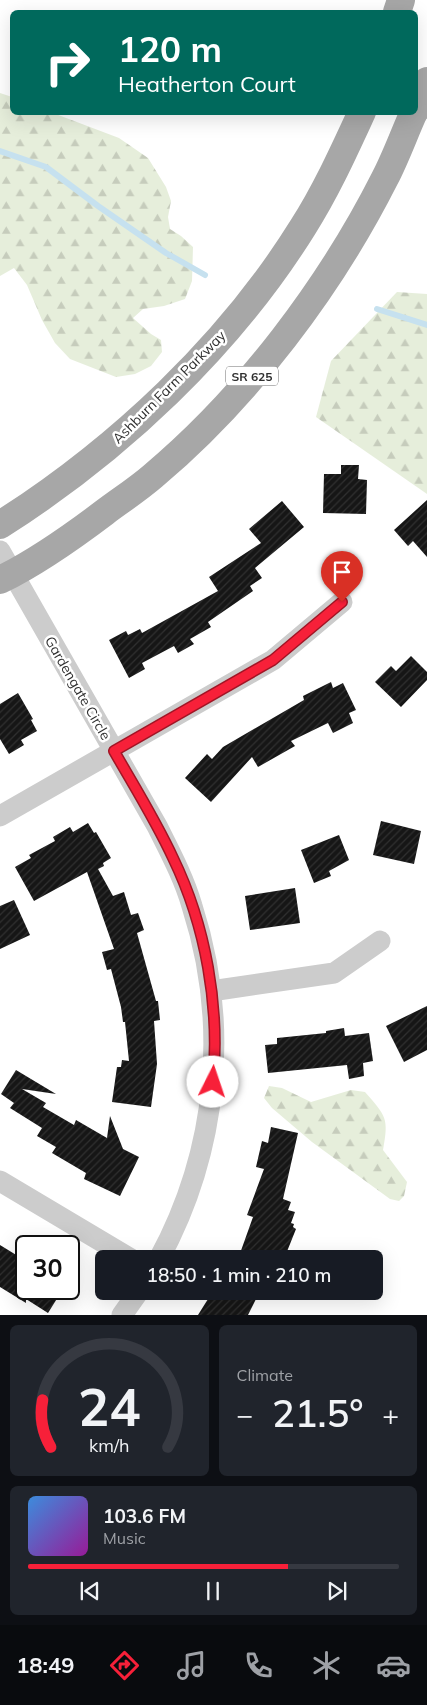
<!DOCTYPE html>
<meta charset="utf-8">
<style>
:root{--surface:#171b24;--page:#20242c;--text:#f1f3f6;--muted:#9ea1a6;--line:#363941;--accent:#f72039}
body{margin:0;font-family:Mulish,sans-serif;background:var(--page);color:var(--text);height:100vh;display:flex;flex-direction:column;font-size:19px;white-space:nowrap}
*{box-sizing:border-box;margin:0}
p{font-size:16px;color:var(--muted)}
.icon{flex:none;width:28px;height:28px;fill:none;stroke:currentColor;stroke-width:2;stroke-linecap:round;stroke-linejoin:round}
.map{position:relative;height:1315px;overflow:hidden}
.details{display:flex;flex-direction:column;gap:10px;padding:10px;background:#0d0f14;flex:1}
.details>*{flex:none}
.top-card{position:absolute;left:10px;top:10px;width:408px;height:105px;border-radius:8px;box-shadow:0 5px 20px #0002;background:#00695c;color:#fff;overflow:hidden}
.speed{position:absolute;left:15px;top:1235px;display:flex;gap:10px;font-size:25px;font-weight:700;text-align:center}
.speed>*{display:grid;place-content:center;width:65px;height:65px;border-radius:50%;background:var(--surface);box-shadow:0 5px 20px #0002;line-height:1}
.speed .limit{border:2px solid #111;border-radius:8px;background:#fff;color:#111}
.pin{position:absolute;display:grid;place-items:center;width:42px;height:42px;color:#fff;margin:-51px -21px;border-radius:50% 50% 50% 0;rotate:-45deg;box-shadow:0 0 5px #0007}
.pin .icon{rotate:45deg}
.me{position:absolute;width:55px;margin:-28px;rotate:4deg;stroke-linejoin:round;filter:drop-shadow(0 0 4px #0008)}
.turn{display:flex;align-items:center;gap:18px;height:105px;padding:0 25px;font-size:22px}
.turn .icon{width:65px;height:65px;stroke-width:2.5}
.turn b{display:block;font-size:35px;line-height:42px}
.big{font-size:38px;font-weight:600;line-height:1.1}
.details .widget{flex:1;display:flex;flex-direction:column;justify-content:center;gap:8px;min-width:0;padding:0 18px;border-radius:8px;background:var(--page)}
.details .dial{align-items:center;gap:0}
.dial svg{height:130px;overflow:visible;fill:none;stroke:var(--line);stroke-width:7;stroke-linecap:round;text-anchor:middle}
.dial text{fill:var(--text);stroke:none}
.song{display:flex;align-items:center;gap:15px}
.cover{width:60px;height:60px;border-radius:8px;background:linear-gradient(135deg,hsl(210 70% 55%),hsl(300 70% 35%))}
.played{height:5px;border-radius:2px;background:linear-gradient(90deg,var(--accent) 70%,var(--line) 70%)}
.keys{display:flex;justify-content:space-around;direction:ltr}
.heat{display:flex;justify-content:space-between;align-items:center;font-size:28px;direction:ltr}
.details .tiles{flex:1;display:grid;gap:10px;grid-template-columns:1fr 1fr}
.widget:last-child{grid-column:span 2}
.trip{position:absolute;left:95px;top:1250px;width:288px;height:50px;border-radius:8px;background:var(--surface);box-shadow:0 5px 20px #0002;font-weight:600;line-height:50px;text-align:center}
.tabs{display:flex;height:80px;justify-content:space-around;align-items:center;background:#090b0e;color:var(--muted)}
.tabs .icon{width:35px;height:35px}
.tabs .active{color:var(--accent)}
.tabs b{font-size:22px;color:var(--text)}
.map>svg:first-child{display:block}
.forest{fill:url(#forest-firs)}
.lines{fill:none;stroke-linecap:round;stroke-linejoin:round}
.stream{stroke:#c6e1ef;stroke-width:6}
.building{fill:url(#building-hatch)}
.minor{stroke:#ccc;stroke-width:21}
.primary{stroke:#a7a7a7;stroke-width:28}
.route-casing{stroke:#a11525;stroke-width:12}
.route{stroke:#f72039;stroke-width:9}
.labels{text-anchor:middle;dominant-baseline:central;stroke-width:5;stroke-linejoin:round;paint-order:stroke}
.shield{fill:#fff;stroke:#6d6d6d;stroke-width:1}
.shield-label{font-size:12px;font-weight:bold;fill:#2f2f2f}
.street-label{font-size:14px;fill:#2f2f2f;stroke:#fff}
</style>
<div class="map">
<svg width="427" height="1315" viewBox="0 0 427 1315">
<defs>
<pattern id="forest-firs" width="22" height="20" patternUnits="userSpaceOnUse" patternTransform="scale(1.25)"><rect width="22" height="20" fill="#e6eedb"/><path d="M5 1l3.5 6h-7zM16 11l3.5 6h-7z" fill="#c6ccbc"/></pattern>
<pattern id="building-hatch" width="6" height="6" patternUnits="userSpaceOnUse" patternTransform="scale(1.25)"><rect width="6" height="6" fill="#161616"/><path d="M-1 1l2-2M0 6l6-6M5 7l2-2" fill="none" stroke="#303030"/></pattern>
</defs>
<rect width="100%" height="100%" fill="#fff"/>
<g class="forest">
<polygon points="0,93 12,97 12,112 53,113 119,138 148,158 166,187 171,201 168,217 170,229 181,236 193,247 192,281 185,299 164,306 143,309 133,318 151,334 161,340 162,352 151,366 135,374 116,377 70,359 55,343 42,320 27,285 14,268 0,276"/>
<polygon points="397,292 427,294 427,494 316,417 331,361"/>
<path d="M269 1086 282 1088 311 1102 351 1090 365 1092C386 1116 389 1118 383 1150L407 1182 404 1196 399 1201 390 1199 312 1142 272 1108 264 1098Z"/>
</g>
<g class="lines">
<g class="stream">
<polyline points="0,151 46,167 98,206 166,253 205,275"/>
<polyline points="377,309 427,325"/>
</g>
</g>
<g class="building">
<polygon points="341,465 359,465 358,479 367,480 366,514 323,513 324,474 341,474"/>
<polygon points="427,500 427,557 413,541 408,546 394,530"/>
<polygon points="282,501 304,527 255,568 262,578 250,586 253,591 208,622 211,627 190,639 194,644 178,653 174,646 142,663 145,669 129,678 109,640 126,631 128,635 140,629 142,633 218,591 209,577 261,543 249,529"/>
<polygon points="411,656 427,672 427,680 401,707 375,682 391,666 396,671"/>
<polygon points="331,682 333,688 343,683 356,710 349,713 353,723 333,733 328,723 291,741 295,746 258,767 252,757 211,802 185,778 207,754 212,759 223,747 304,700 303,696"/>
<polygon points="18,693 33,719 31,720 37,731 21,740 24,745 9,754 0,739 0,704"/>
<polygon points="381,821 421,831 414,864 373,855"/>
<polygon points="88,823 94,833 96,832 111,858 103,863 104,866 98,869 113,896 124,892 131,915 138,913 144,930 137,933 156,1001 158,1001 160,1020 154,1021 157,1064 151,1107 112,1102 117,1067 121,1067 122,1060 129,1061 125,1022 123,1022 121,1007 111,969 107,970 102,952 114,949 87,872 34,901 15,867 31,858 29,855 55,841 53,837 70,827 73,832"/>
<polygon points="339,835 349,860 329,871 331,876 314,883 301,850"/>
<polygon points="295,888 300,923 250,930 245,896"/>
<polygon points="14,900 30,935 0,949 0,906"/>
<polygon points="427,1006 427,1050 404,1062 386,1026"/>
<polygon points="344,1028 345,1036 369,1033 373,1061 363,1063 364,1076 349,1079 347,1065 268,1073 265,1045 277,1044 277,1038 326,1033 326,1031"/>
<polygon points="16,1070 56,1094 22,1089 46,1103 43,1107 74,1125 76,1120 107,1138 110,1116 123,1149 139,1157 120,1196 84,1179 86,1173 52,1153 56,1147 37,1136 42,1128 10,1108 14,1103 1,1094"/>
<polygon points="271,1127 298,1133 283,1199 291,1202 288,1210 295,1212 291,1223 294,1224 293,1227 296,1229 284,1259 238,1259 253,1217 247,1215 264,1169 256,1167 262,1141 268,1143"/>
<polygon points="0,1245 26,1261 26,1289 63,1289 48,1313 26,1299 26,1303 0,1287"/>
<polygon points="213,1291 260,1291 248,1315 198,1315"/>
</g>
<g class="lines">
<g class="minor">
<path d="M0 551 157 826C170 852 184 878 192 906 230 1024 218 1150 159 1259"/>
<polyline points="0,816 273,660 342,602"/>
<polyline points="211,991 334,973 380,941"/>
<polyline points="0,1181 131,1259"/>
<polyline points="122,1315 139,1291"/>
</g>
<g class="primary">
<polyline points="397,12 401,0"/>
<polyline points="415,111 427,81"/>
<path d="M0 525C118 450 229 346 303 227 326 191 344 151 362 112"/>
<path d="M0 580C37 562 72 537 105 512 121 500 138 489 153 476 247 397 330 287 385 178 396 157 404 134 414 112"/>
</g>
</g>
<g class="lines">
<g class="route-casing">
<path id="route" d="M213 1082C220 1007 206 926 173 858 156 821 134 786 114 751L273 660 342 602"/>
</g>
<use href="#route" class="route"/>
</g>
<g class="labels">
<rect class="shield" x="226" y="366.5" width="52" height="19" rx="4"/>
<g class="shield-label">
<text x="252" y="376">SR 625</text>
</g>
<g class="street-label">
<text transform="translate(169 387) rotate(-45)">Ashburn Farm Parkway</text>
<text transform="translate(78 688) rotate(60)">Gardengate Circle</text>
</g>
</g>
</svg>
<div class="speed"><div class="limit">30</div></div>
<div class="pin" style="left:342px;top:602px;background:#d93025"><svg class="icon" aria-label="arrive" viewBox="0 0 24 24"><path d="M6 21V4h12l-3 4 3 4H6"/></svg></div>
<svg class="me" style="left:213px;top:1082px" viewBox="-20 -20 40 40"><circle r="19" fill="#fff"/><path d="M0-13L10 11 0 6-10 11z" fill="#f72039"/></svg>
<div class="trip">18:50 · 1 min · 210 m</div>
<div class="top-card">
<div class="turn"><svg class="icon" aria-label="right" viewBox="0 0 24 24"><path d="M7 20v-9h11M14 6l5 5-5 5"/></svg><div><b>120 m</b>Heatherton Court</div></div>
</div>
</div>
<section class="details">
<div class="tiles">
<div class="widget dial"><svg viewBox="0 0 100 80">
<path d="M14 69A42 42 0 1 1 86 69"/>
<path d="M14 69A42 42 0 0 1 9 40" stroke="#f72039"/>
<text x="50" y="56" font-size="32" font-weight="700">24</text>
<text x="50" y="72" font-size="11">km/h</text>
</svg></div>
<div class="widget"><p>Climate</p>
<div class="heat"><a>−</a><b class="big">21.5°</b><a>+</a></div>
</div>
<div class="widget">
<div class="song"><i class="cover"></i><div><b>103.6 FM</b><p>Music</p></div></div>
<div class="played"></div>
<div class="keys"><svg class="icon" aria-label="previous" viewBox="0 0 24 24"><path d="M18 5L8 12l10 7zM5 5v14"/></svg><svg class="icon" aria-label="pause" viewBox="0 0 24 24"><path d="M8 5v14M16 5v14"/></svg><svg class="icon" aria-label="next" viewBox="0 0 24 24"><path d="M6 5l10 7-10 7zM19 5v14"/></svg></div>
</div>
</div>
</section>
<nav class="tabs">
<b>18:49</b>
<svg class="icon active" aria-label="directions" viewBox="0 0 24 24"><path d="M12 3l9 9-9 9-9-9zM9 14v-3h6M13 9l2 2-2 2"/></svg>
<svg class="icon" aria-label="music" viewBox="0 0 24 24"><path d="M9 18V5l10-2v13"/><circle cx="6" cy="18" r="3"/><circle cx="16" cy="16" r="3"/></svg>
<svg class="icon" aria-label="phone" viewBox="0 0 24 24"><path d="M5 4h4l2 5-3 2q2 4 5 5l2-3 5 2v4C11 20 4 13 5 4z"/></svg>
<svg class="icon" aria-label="climate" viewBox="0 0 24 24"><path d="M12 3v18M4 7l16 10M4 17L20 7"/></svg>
<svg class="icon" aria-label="car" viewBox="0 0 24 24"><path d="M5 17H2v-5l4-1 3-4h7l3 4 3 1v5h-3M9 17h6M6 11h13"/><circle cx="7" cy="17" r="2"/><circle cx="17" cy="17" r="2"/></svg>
</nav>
